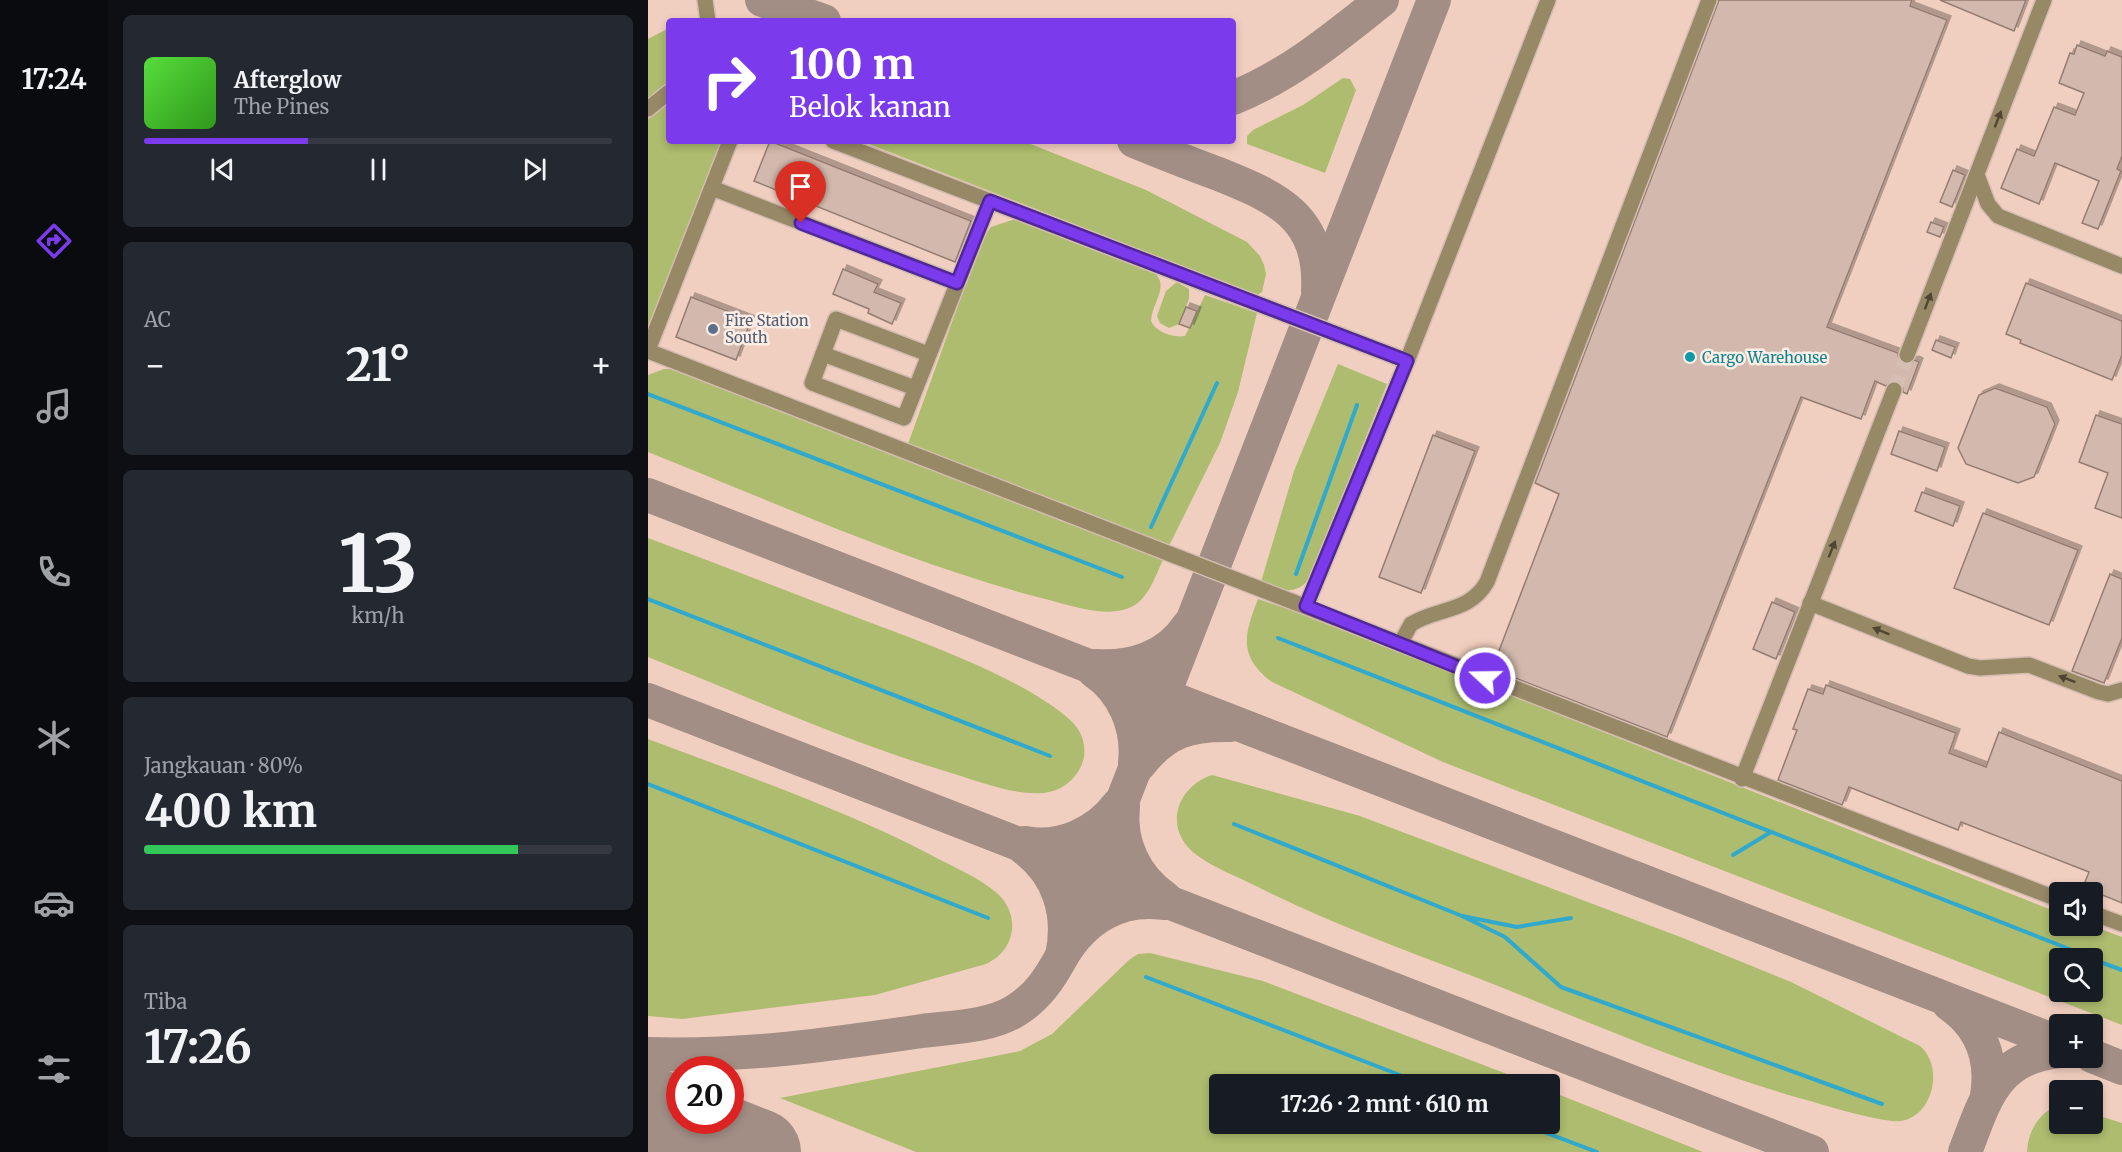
<!DOCTYPE html>
<html lang="id">
<meta charset="utf-8">
<style>
:root{--surface:#171b24;--page:#242831;--text:#f1f3f6;--muted:#9ea1a6;--line:#363941;--accent:#7c3aed}
body{margin:0;font-family:Merriweather,serif;background:var(--page);color:var(--text);height:100vh;display:flex;flex-direction:column;font-size:22px;white-space:nowrap}
*{box-sizing:border-box;margin:0}
p{font-size:20px;color:var(--muted)}
.icon{flex:none;width:33px;height:33px;fill:none;stroke:currentColor;stroke-width:2;stroke-linecap:round;stroke-linejoin:round}
.map{position:relative;flex:1;overflow:hidden}
.drawer{display:flex;flex-direction:column;gap:15px;padding:15px;background:#0d0f14;width:540px}
.drawer>*{flex:none}
.guide{position:absolute;left:18px;top:18px;width:570px;height:126px;border-radius:6px;box-shadow:0 3px 9px #0003;background:#7c3aed;color:#fff;overflow:hidden}
.buttons{position:absolute;left:1401px;top:882px;display:grid;gap:12px}
.buttons a{display:grid;place-items:center;width:54px;height:54px;border-radius:6px;background:var(--surface);box-shadow:0 3px 9px #0003;font-size:30px}
.speed{position:absolute;left:18px;top:1056px;display:flex;gap:12px;font-size:30px;font-weight:700;text-align:center}
.speed>*{display:grid;place-content:center;width:78px;height:78px;border-radius:50%;background:var(--surface);box-shadow:0 3px 9px #0003;line-height:1}
.speed .limit{border:9px solid #d22;background:#fff;color:#111}
.pin{position:absolute;display:grid;place-items:center;width:51px;height:51px;color:#fff;margin:-62px -26px;border-radius:50% 50% 50% 0;rotate:-45deg;box-shadow:0 0 6px #0007}
.pin .icon{rotate:45deg}
.me{position:absolute;width:66px;margin:-33px;rotate:291deg;stroke-linejoin:round;filter:drop-shadow(0 0 4px #0008)}
.turn{display:flex;align-items:center;gap:21px;height:126px;padding:0 24px;font-size:27px}
.turn .icon{width:78px;height:78px;stroke-width:2.5}
.turn b{display:block;font-size:42px;line-height:51px}
.big{font-size:45px;font-weight:700;line-height:1.1}
.drawer .widget{flex:1;display:flex;flex-direction:column;justify-content:center;gap:9px;min-width:0;padding:0 21px;border-radius:9px;background:var(--page)}
.drawer .dial{align-items:center;gap:0}
.dial b{font-size:78px;line-height:1}
.song{display:flex;align-items:center;gap:18px}
.cover{width:72px;height:72px;border-radius:9px;background:linear-gradient(135deg,hsl(110 70% 55%),hsl(110 70% 35%))}
.played{height:6px;border-radius:3px;background:linear-gradient(90deg,var(--accent) 35%,var(--line) 35%)}
.keys{display:flex;justify-content:space-around;direction:ltr}
.heat{display:flex;justify-content:space-between;align-items:center;font-size:33px;direction:ltr}
.charge{height:9px;border-radius:4px;background:linear-gradient(90deg,#34c759 80%,var(--line) 0)}
.trip{position:absolute;left:561px;top:1074px;width:351px;height:60px;border-radius:6px;background:var(--surface);box-shadow:0 3px 9px #0003;font-weight:700;line-height:60px;text-align:center}
main{display:flex;flex:1;min-height:0}
.tabs{display:flex;flex-direction:column;width:108px;justify-content:space-around;align-items:center;background:#090b0e;color:var(--muted)}
.tabs .icon{width:42px;height:42px}
.tabs .current{color:var(--accent)}
.tabs b{font-size:27px;color:var(--text)}
.map>svg:first-child{display:block}
.built{fill:#f1cfc0;fill-rule:evenodd}
.grass{fill:#adbc6e;fill-rule:evenodd}
.lines{fill:none;stroke-linecap:round;stroke-linejoin:round}
.stream{stroke:#31a9cd;stroke-width:4}
.taxiway{stroke:#a28e85;stroke-width:34}
.runway{stroke:#a28e85;stroke-width:86}
.building{fill:#d3b9ad;stroke:#947c71;stroke-width:1.5;filter:url(#shadow)}
.minor-tunnel{stroke:#d6beb3;stroke-width:15;stroke-dasharray:15 8;stroke-linecap:butt}
.minor-casing{stroke:#d4bcb1;stroke-width:18}
.minor{stroke:#978866;stroke-width:15}
.oneway{fill:#504433}
.route-casing{stroke:#51269a;stroke-width:15}
.route{stroke:#7c3aed;stroke-width:10}
.service-dot{fill:#5c6f8a;stroke:#fdede5;stroke-width:2}
.culture-dot{fill:#0f9aa8;stroke:#fdede5;stroke-width:2}
.labels{text-anchor:middle;dominant-baseline:central;stroke-width:5;stroke-linejoin:round;paint-order:stroke}
.service-label{font-size:15px;fill:#4e5e75;stroke:#fdede5;text-anchor:start}
.culture-label{font-size:15px;fill:#0d838f;stroke:#fdede5;text-anchor:start}
</style>
<main>
<nav class="tabs">
<b>17:24</b>
<svg class="icon current" aria-label="directions" viewBox="0 0 24 24"><path d="M12 3l9 9-9 9-9-9zM9 14v-3h6M13 9l2 2-2 2"/></svg>
<svg class="icon" aria-label="music" viewBox="0 0 24 24"><path d="M9 18V5l10-2v13"/><circle cx="6" cy="18" r="3"/><circle cx="16" cy="16" r="3"/></svg>
<svg class="icon" aria-label="phone" viewBox="0 0 24 24"><path d="M5 4h4l2 5-3 2q2 4 5 5l2-3 5 2v4C11 20 4 13 5 4z"/></svg>
<svg class="icon" aria-label="climate" viewBox="0 0 24 24"><path d="M12 3v18M4 7l16 10M4 17L20 7"/></svg>
<svg class="icon" aria-label="car" viewBox="0 0 24 24"><path d="M5 17H2v-5l4-1 3-4h7l3 4 3 1v5h-3M9 17h6M6 11h13"/><circle cx="7" cy="17" r="2"/><circle cx="17" cy="17" r="2"/></svg>
<svg class="icon" aria-label="filters" viewBox="0 0 24 24"><path d="M4 7h16M4 17h16"/><circle cx="9" cy="7" r="2"/><circle cx="15" cy="17" r="2"/></svg>
</nav>
<section class="drawer">
<div class="widget">
<div class="song"><i class="cover"></i><div><b>Afterglow</b><p>The Pines</p></div></div>
<div class="played"></div>
<div class="keys"><svg class="icon" aria-label="previous" viewBox="0 0 24 24"><path d="M18 5L8 12l10 7zM5 5v14"/></svg><svg class="icon" aria-label="pause" viewBox="0 0 24 24"><path d="M8 5v14M16 5v14"/></svg><svg class="icon" aria-label="next" viewBox="0 0 24 24"><path d="M6 5l10 7-10 7zM19 5v14"/></svg></div>
</div>
<div class="widget"><p>AC</p>
<div class="heat"><a>−</a><b class="big">21°</b><a>+</a></div>
</div>
<div class="widget dial"><b>13</b><p>km/h</p></div>
<div class="widget"><p>Jangkauan · 80%</p><b class="big">400 km</b><div class="charge"></div></div>
<div class="widget"><p>Tiba</p><b class="big">17:26</b></div>
</section>
<div class="map">
<svg width="1474" height="1152" viewBox="0 0 1474 1152">
<defs>
<filter id="shadow"><feDropShadow dx="4" dy="-4" stdDeviation="0" flood-color="#0004"/></filter>
</defs>
<rect width="100%" height="100%" fill="#f8ddd1"/>
<path class="built" d="M0 0H1474V1152H0ZM21 21H585V141H21ZM1412 892H1444V926H1412ZM1412 958H1444V992H1412ZM1412 1024H1444V1058H1412ZM32 1070H82V1120H32ZM572 1084H902V1124H572ZM1412 1090H1444V1124H1412Z"/>
<g class="grass">
<polygon points="21,28 21,85 0,101 0,39"/>
<polygon points="695,78 702,79 708,90 677,173 599,144 599,136 605,130 655,105"/>
<polygon points="21,102 21,141 73,141 0,330 0,119"/>
<polygon points="213,141 375,141 498,190 599,242 612,256 616,265 618,274 614,292 609,295"/>
<path d="M367 219 506 272C522 287 504 302 503 321 508 332 524 338 537 336L557 295 609 313 590 392 572 443 521 546 260 444 333 242 343 227Z"/>
<polygon points="529,282 541,289 541,299 531,324 521,328 512,323 509,316 518,291"/>
<path d="M690 364 739 384 661 579C648 596 631 591 613 582L646 471Z"/>
<path d="M16 369H27L515 560C506 579 499 603 478 609 452 617 422 605 397 599 261 564 131 504 0 452V375Z"/>
<path d="M0 538C75 566 150 595 226 624 284 646 373 678 420 718 432 728 438 741 436 757 432 777 414 792 394 793 364 795 333 782 303 773 200 742 100 697 0 657Z"/>
<path d="M610 599 676 621 1411 913 1412 926H1444L1474 937V1025L795 762 624 682C590 656 596 635 610 599ZM1412 958H1444V992H1412Z"/>
<path d="M0 739C95 775 193 808 283 855 305 867 331 877 350 894 374 917 366 952 338 964L227 995 34 1019 0 1016Z"/>
<path d="M564 775 712 816 1035 938 1143 982 1272 1046C1299 1069 1282 1126 1244 1121 1212 1117 1181 1106 1151 1098 1040 1066 934 1019 827 977 752 948 677 921 606 885 588 876 566 868 550 856 515 832 526 788 564 775Z"/>
<polygon points="502,953 615,981 885,1084 572,1084 572,1124 902,1124 902,1091 1055,1152 268,1152 132,1098 372,1051 404,1034 481,960 490,954"/>
<path d="M1411 1105 1412 1124H1444L1445 1114 1474 1123V1152H1379C1380 1131 1391 1112 1411 1105Z"/>
</g>
<g class="lines">
<g class="stream">
<polyline points="0,394 474,577"/>
<polyline points="503,527 569,383"/>
<polyline points="648,574 709,405"/>
<polyline points="0,599 402,756"/>
<polyline points="630,638 1444,958"/>
<polyline points="0,784 340,918"/>
<polyline points="586,824 814,916 869,927 923,918"/>
<polyline points="1085,855 1123,832"/>
<polyline points="814,916 857,937 913,987 1234,1104"/>
<polyline points="1444,959 1474,970"/>
<polyline points="498,977 775,1084"/>
<polyline points="875,1124 949,1152"/>
</g>
<g class="taxiway">
<polyline points="114,0 176,21"/>
<path d="M585 98C642 75 686 38 734 0"/>
<path d="M486 141C513 152 540 163 568 173 628 197 674 216 670 291"/>
<polyline points="0,495 1412,1043"/>
<path d="M448 666C483 668 519 658 540 626"/>
<path d="M446 671C476 691 491 728 487 763"/>
<polyline points="0,700 1164,1152"/>
<path d="M491 765C517 731 542 724 583 725"/>
<path d="M475 807C471 843 487 877 517 898"/>
<path d="M377 843C412 850 449 833 470 805"/>
<path d="M376 848C411 874 423 914 414 956 436 919 471 897 515 903"/>
<path d="M1301 1004C1333 1026 1345 1058 1339 1095"/>
<path d="M0 1054C96 1057 179 1045 274 1031 304 1027 341 1027 367 1011 390 997 402 978 414 956L786 0"/>
<polyline points="1444,1056 1474,1068"/>
<path d="M1317 1152C1337 1100 1347 1057 1412 1051"/>
</g>
<polyline class="runway" points="0,1109 110,1152"/>
</g>
<g class="building">
<polygon points="1071,0 1264,0 1262,6 1299,20 1179,327 1250,353 1251,361 1256,364 1267,360 1271,362 1259,394 1255,392 1254,384 1250,381 1244,381 1238,386 1227,381 1213,419 1153,397 1019,737 844,669 911,494 887,483"/>
<polygon points="1292,0 1378,0 1366,31"/>
<polygon points="1429,45 1457,56 1459,51 1474,57 1474,156 1469,169 1473,171 1450,229 1434,223 1451,181 1407,163 1391,204 1353,188 1369,149 1386,156 1406,107 1427,115 1436,93 1411,83 1422,53 1426,54"/>
<polygon points="122,141 323,221 307,262 106,181"/>
<polygon points="1305,170 1317,175 1304,207 1292,202"/>
<polygon points="1283,222 1296,227 1292,237 1279,232"/>
<polygon points="195,269 230,284 226,292 253,303 244,324 220,313 221,309 185,294"/>
<polygon points="1378,283 1474,321 1474,355 1464,380 1372,343 1373,340 1358,334"/>
<polygon points="43,297 103,320 88,360 28,337"/>
<polygon points="538,307 549,311 542,328 531,324"/>
<polygon points="1288,340 1307,347 1303,358 1284,350"/>
<polygon points="1347,388 1399,407 1407,424 1386,477 1370,483 1318,464 1310,448 1331,395"/>
<polygon points="1448,415 1474,424 1474,518 1447,508 1460,473 1431,462"/>
<polygon points="1251,431 1297,447 1289,471 1243,454"/>
<polygon points="785,435 827,451 773,593 731,577"/>
<polygon points="1274,492 1312,506 1305,526 1267,511"/>
<polygon points="1335,513 1430,550 1401,625 1306,588"/>
<polygon points="1462,574 1474,579 1474,638 1456,683 1424,671"/>
<polygon points="1124,602 1147,612 1128,659 1105,649"/>
<polygon points="1178,685 1308,733 1301,753 1338,767 1351,732 1474,781 1474,903 1435,887 1441,872 1313,822 1310,830 1201,787 1194,805 1130,780 1149,730 1145,729 1160,689 1175,694"/>
</g>
<g class="lines">
<polyline class="minor-tunnel" points="1246,390 1259,355"/>
<g class="minor-casing">
<g id="minor">
<polyline points="57,0 60,21"/>
<polyline points="0,109 21,92"/>
<polyline points="185,141 759,361 900,0"/>
<polyline points="1329,175 1340,204 1350,216 1474,266"/>
<polyline points="64,188 309,283"/>
<polyline points="0,350 82,141"/>
<polyline points="0,351 1412,900"/>
<polyline points="175,354 267,388"/>
<polyline points="280,354 188,319 164,383 256,418 342,201"/>
<polyline points="1259,355 1396,0"/>
<polyline points="1162,603 1320,666 1332,668 1381,665 1451,692 1460,694 1474,690"/>
<polyline points="658,606 759,361"/>
<path d="M752 644 763 624C791 607 821 613 839 582L1061 0"/>
<polyline points="1094,779 1246,390"/>
<polyline points="1444,913 1474,924"/>
</g>
</g>
<use href="#minor" class="minor"/>
</g>
<defs><path id="oneway-solid" d="M-6-.8H1V-3.2L6.5 0L1 3.2V.8H-6Z" transform="scale(1.5)"/></defs>
<g class="oneway">
<use href="#oneway-solid" transform="translate(1350 119) rotate(-69)"/>
<use href="#oneway-solid" transform="translate(1280 301) rotate(-69)"/>
<use href="#oneway-solid" transform="translate(1184 549) rotate(-68)"/>
<use href="#oneway-solid" transform="translate(1233 631) rotate(-158)"/>
<use href="#oneway-solid" transform="translate(1419 679) rotate(-159)"/>
</g>
<g class="lines">
<g class="route-casing">
<polyline id="route" points="153,223 309,283 342,201 759,361 658,606 837,678"/>
</g>
<use href="#route" class="route"/>
</g>
<circle class="service-dot" cx="65" cy="329" r="6"/>
<circle class="culture-dot" cx="1042" cy="357" r="6"/>
<g class="labels">
<g class="service-label">
<text x="77" y="320">Fire Station<tspan x="77" dy="17">South</tspan></text>
</g>
<g class="culture-label">
<text x="1054" y="357">Cargo Warehouse</text>
</g>
</g>
</svg>
<div class="buttons">
<a><svg class="icon" aria-label="sound" viewBox="0 0 24 24"><path d="M4 9h4l5-4v14l-5-4H4zM17 9q2 3 0 6"/></svg></a>
<a><svg class="icon" aria-label="search" viewBox="0 0 24 24"><circle cx="10" cy="10" r="6"/><path d="M15 15l6 6"/></svg></a>
<a>+</a>
<a>−</a>
</div>
<div class="speed"><div class="limit">20</div></div>
<div class="pin" style="left:153px;top:223px;background:#d93025"><svg class="icon" aria-label="arrive" viewBox="0 0 24 24"><path d="M6 21V4h12l-3 4 3 4H6"/></svg></div>
<svg class="me" style="left:837px;top:678px" viewBox="-20 -20 40 40"><circle r="17" fill="#7c3aed" stroke="#fff" stroke-width="3"/><path d="M0-11L8 9 0 5-8 9z" fill="#fff"/></svg>
<div class="trip">17:26 · 2 mnt · 610 m</div>
<div class="guide">
<div class="turn"><svg class="icon" aria-label="right" viewBox="0 0 24 24"><path d="M7 20v-9h11M14 6l5 5-5 5"/></svg><div><b>100 m</b>Belok kanan</div></div>
</div>
</div>
</main>
